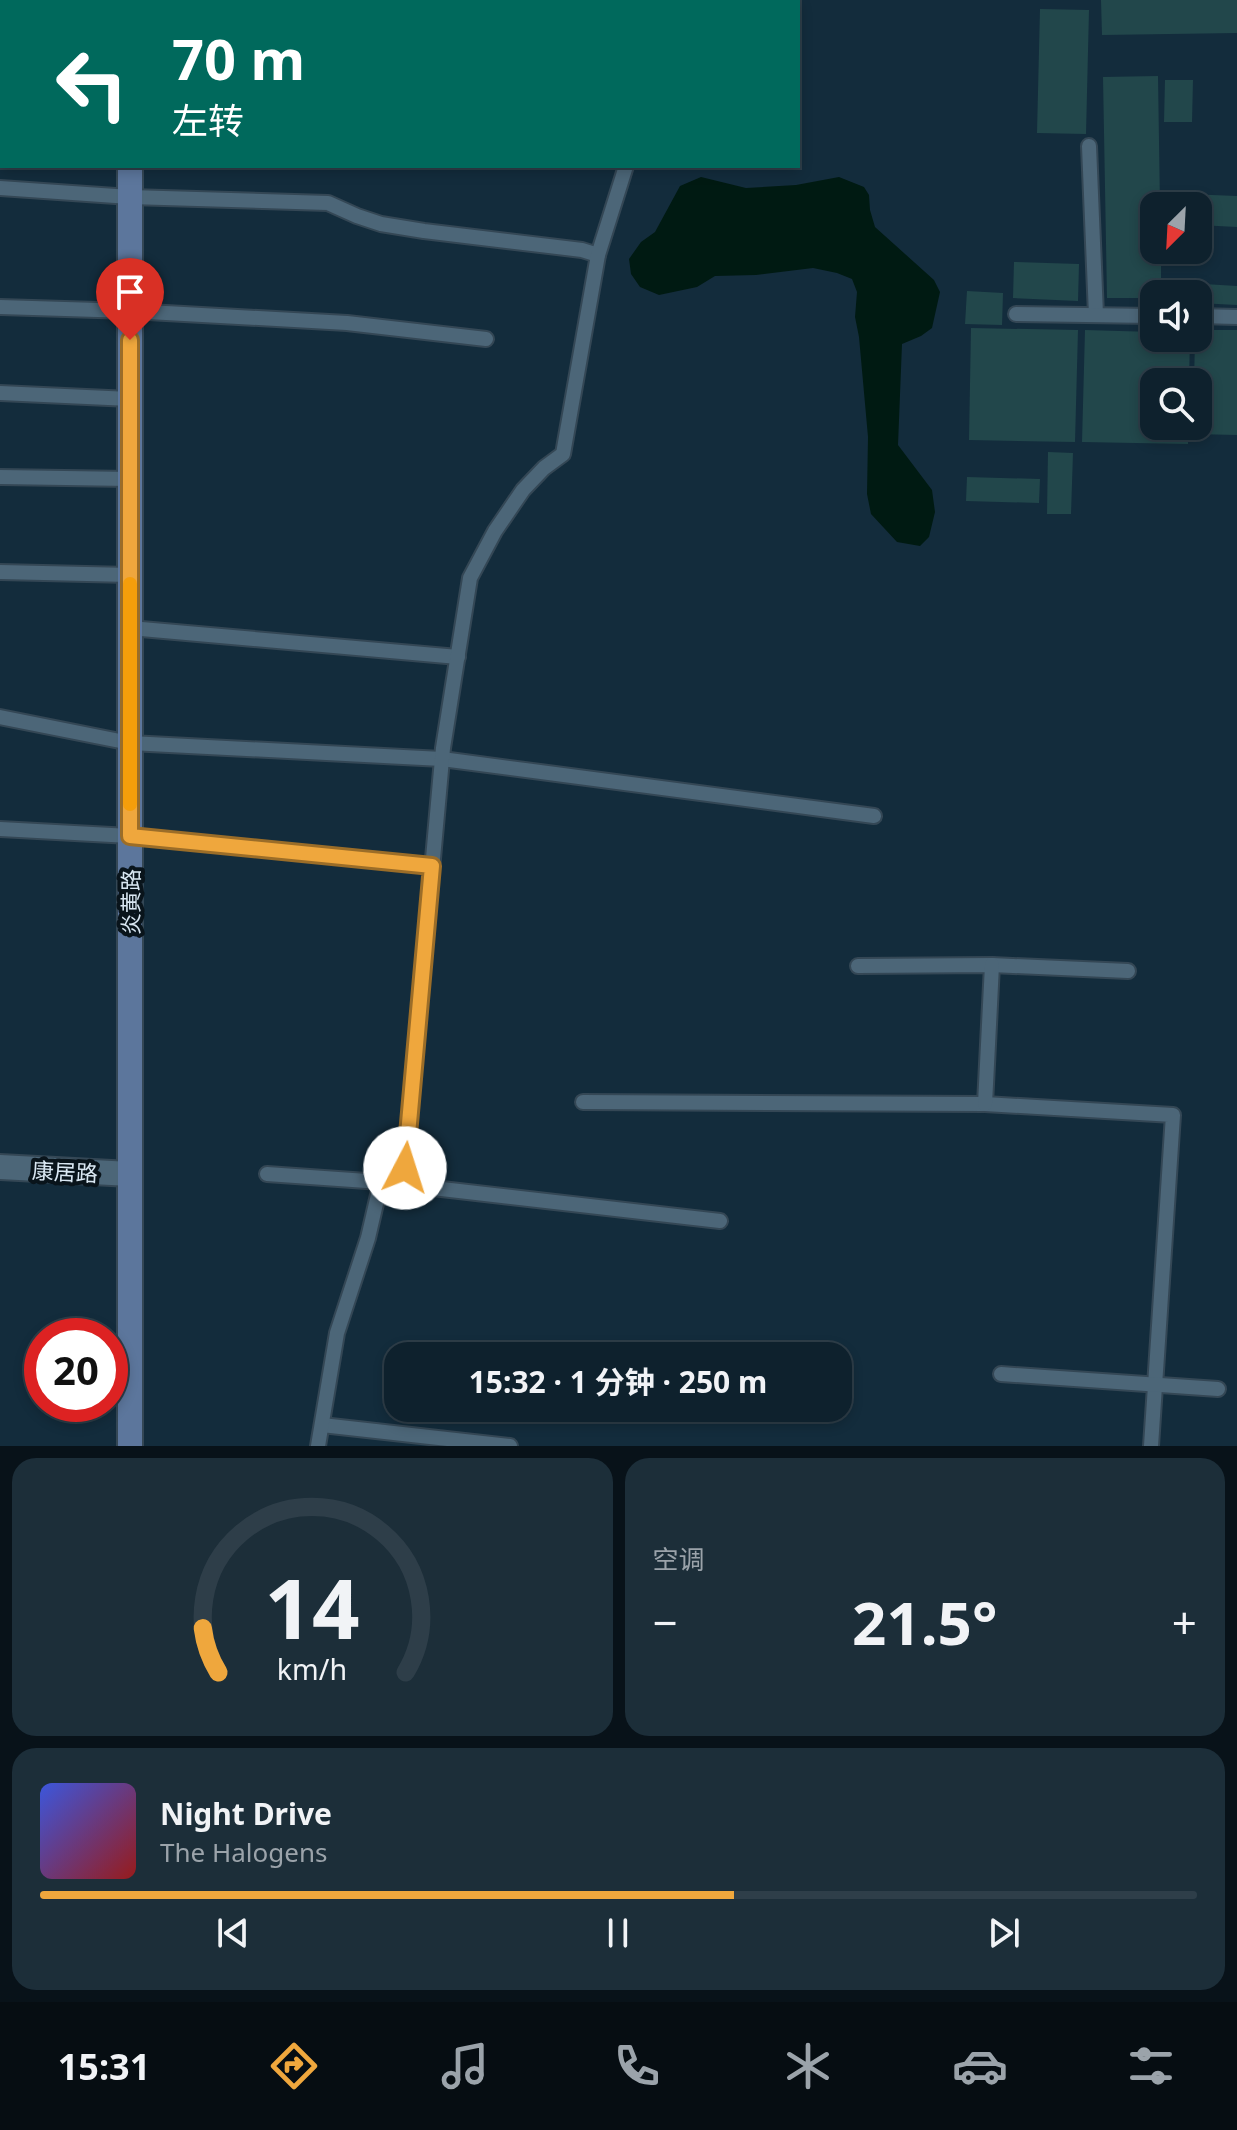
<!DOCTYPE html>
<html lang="zh">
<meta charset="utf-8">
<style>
:root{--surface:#0e212d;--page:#1c2e39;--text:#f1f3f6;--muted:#9ba3aa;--line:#2e3e49;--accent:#efa73d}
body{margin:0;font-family:"Noto Sans","Noto Sans SC",sans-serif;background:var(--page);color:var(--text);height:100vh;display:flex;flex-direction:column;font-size:30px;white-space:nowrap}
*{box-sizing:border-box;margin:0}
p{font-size:26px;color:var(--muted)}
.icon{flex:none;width:44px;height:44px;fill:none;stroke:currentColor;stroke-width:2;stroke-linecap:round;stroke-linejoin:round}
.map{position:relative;height:1446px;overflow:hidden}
.panel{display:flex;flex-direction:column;gap:12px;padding:12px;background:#081219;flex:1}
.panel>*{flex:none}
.hud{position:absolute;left:0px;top:0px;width:800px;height:168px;box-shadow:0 4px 12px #0003,0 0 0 2px var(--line);background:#00695c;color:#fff;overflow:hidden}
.needle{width:52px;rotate:204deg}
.controls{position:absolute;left:1140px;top:192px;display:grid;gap:16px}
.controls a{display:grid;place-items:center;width:72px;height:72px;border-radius:16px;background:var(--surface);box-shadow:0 4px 12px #0003,0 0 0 2px var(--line);font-size:40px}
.speed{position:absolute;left:24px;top:1318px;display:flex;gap:16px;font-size:40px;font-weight:700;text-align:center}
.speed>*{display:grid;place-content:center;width:104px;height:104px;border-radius:50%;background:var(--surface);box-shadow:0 4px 12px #0003,0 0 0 2px var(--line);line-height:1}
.speed .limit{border:12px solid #d22;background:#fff;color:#111}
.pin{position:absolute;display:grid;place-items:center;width:68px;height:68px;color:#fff;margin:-82px -34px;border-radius:50% 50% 50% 0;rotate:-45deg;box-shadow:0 0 8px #0007}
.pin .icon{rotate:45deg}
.me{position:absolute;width:88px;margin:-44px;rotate:5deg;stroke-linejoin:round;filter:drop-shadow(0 0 6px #0008)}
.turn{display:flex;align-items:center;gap:28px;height:168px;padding:0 40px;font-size:36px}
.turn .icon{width:104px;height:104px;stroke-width:2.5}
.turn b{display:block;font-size:56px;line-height:68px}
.big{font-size:60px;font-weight:700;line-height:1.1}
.panel .widget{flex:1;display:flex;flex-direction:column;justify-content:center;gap:12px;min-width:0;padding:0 28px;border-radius:24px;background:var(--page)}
.panel .dial{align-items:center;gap:0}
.dial svg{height:208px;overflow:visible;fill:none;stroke:var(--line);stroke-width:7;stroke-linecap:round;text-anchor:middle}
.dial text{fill:var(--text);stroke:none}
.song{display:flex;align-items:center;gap:24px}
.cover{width:96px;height:96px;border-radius:12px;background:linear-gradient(135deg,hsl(230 70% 55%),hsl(0 70% 35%))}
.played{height:8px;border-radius:4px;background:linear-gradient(90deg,var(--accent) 60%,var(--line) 60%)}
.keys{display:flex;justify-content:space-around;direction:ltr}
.heat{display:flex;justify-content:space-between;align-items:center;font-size:44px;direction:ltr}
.panel .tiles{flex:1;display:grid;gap:12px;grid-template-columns:1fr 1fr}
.widget:last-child{grid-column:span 2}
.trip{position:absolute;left:384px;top:1342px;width:468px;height:80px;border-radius:24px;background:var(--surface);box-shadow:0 4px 12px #0003,0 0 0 2px var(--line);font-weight:700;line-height:80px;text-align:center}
.tab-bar{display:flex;height:128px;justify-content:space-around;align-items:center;background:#060d12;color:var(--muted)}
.tab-bar .icon{width:56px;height:56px}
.tab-bar .active{color:var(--accent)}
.tab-bar b{font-size:36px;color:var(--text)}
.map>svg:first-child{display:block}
.water{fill:#001a12}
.building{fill:#22474b}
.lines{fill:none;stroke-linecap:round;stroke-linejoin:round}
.lane-casing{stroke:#344755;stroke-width:18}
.street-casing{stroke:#344755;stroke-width:28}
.secondary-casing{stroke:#344755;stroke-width:28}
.lane{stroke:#4c6678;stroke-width:14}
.street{stroke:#4c6678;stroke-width:24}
.secondary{stroke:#5c769c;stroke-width:24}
.route-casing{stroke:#9b6d28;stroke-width:20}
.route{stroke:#efa73d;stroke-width:14}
.slow{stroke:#f59e0b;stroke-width:14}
.labels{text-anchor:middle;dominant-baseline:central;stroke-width:8;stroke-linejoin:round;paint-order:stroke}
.street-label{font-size:22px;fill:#d9e7f2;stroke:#09141b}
</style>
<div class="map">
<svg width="1237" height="1446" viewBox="0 0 1237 1446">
<rect width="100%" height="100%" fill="#132c3c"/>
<polygon class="water" points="701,177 746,188 796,185 839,177 864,187 869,195 870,210 875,227 934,280 940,292 932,328 921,336 902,344 898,445 932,490 935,512 929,537 920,546 897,542 871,514 867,494 868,437 859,337 855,317 857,292 852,279 837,273 813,268 756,275 715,276 697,287 659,295 640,287 631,274 629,259 641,242 655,232 680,186"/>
<g class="building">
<polygon points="1101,0 1237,0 1237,33 1102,35"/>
<polygon points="1040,9 1089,10 1086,134 1037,133"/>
<polygon points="1158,76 1160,206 1154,206 1154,250 1161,250 1161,294 1154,294 1154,298 1107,298 1103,77"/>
<polygon points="1165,80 1193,80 1192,122 1164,122"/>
<polygon points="1187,194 1237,196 1237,227 1198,225 1198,206 1187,206"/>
<polygon points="1014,262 1079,264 1078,301 1013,298"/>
<polygon points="1171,282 1237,286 1237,305 1198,303 1198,294 1171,294"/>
<polygon points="967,291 1003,293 1002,325 965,324"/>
<polygon points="971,328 1078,330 1075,442 969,440"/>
<polygon points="1085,330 1154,332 1154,338 1190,338 1189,382 1154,382 1154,426 1188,426 1188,444 1082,442"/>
<polygon points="1198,330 1237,330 1237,435 1193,434 1193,426 1198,426 1198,382 1194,382 1195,338 1198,338"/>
<polygon points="1048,452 1073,453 1071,514 1047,514"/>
<polygon points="967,477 1040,479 1039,503 966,501"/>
</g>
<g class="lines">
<g class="lane-casing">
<g id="lane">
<polyline points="658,2 658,0"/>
<polyline points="1089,146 1096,315"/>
<polyline points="0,188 130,197 328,203 357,216 381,224 424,231 582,250 598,255"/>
<polyline points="0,307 130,311 347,323 486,339"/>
<polyline points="1016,314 1154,316"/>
<polyline points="1198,316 1237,317"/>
<polyline points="0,393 130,399"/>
<polyline points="0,477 130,479"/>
<polyline points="0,572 130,575"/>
<polyline points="130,628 458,657"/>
<polyline points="0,717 130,743 442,759 874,816"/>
<polyline points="0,829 130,836 432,866"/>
<polyline points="858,966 992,965 1128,971"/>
<polyline points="583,1102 985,1104 1173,1115 1151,1446"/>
<polyline points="985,1104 992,965"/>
<polyline points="267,1174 381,1182 720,1221"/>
<polyline points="1001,1374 1218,1389"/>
<polyline points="322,1425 510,1446"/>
<polyline points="318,1446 337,1333 368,1238 381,1182 405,1168 443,748 470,578 495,531 523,490 544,468 563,454 598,255 626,166"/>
</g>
</g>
<g class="street-casing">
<polyline id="street" points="0,1167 130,1174"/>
</g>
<g class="secondary-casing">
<g id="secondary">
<polyline points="130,0 130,2"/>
<polyline points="130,1446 130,166"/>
</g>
</g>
<use href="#lane" class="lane"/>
<use href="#street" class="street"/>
<use href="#secondary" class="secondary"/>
</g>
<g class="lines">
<g class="route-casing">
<polyline id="route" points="130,340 130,836 432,866 405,1168"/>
</g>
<use href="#route" class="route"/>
<polyline class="slow" points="130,804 130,584"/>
</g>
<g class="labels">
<g class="street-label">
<text transform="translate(130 902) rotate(-90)">炎黄路</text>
<text transform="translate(65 1171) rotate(3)">康居路</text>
</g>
</g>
</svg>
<div class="controls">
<a><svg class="needle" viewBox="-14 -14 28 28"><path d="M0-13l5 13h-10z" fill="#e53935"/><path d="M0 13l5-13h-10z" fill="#9ba3aa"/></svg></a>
<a><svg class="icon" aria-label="sound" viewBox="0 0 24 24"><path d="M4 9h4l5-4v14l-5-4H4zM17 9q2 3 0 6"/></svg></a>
<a><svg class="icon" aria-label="search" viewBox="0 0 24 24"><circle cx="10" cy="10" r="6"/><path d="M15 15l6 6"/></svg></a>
</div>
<div class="speed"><div class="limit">20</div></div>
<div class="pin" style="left:130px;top:340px;background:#d93025"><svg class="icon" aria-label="arrive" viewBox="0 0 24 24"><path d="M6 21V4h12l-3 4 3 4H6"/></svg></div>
<svg class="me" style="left:405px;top:1168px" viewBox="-20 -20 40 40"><circle r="19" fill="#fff"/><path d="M0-13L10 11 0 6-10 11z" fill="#efa73d"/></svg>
<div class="trip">15:32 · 1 分钟 · 250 m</div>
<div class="hud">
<div class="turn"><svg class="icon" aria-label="left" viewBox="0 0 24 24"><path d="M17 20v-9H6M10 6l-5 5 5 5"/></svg><div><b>70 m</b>左转</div></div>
</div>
</div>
<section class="panel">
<div class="tiles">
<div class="widget dial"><svg viewBox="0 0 100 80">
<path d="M14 69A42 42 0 1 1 86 69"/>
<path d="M14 69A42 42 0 0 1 8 52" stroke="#efa73d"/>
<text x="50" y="56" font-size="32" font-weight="700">14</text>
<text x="50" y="72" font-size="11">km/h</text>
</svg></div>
<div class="widget"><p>空调</p>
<div class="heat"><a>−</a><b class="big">21.5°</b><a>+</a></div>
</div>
<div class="widget">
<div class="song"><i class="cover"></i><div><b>Night Drive</b><p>The Halogens</p></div></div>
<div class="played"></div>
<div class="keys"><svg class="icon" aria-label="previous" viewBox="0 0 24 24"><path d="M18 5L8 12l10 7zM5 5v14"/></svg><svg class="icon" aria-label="pause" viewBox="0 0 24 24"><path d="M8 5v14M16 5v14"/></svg><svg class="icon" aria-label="next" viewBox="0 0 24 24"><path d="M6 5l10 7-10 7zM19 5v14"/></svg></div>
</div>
</div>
</section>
<nav class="tab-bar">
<b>15:31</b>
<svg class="icon active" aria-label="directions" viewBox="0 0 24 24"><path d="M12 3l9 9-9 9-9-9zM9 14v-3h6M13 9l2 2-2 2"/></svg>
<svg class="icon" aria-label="music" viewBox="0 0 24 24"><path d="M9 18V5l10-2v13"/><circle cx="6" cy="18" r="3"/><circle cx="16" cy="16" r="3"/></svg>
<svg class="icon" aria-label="phone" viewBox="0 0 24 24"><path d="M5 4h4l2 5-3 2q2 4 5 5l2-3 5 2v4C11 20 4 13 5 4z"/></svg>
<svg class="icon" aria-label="climate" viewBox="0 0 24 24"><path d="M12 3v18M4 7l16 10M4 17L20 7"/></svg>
<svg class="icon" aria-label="car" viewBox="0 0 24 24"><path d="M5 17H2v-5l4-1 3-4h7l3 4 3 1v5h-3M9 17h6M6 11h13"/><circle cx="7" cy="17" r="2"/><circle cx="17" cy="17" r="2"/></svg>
<svg class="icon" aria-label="filters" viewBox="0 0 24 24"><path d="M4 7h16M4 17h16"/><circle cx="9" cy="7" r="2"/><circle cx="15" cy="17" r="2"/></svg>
</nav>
